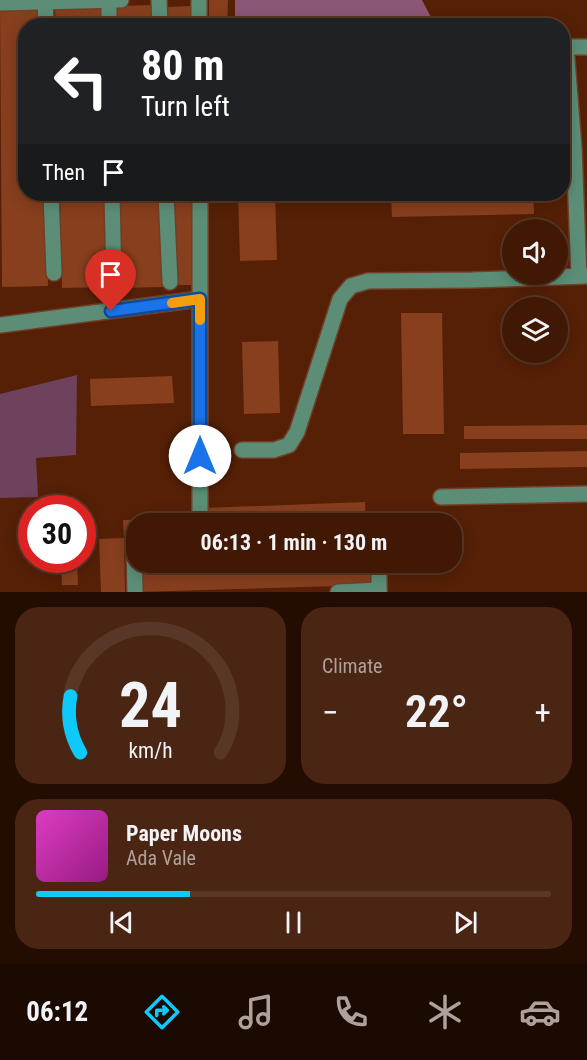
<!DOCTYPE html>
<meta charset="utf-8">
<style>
:root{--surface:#401804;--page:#4b2513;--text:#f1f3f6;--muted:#aea09a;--line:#593726;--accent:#0dcafa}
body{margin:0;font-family:"Roboto Condensed",sans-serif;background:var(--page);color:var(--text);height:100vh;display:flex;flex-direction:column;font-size:22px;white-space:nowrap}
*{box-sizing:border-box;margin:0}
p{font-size:20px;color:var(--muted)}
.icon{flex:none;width:33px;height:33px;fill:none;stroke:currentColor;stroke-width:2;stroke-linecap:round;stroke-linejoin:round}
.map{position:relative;height:592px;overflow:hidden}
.drawer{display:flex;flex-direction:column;gap:15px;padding:15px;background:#230d02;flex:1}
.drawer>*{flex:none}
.top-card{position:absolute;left:18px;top:18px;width:552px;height:183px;border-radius:24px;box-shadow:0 3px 15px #0003,0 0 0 2px var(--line);background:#202124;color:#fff;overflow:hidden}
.buttons{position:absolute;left:502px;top:219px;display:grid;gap:12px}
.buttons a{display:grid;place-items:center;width:66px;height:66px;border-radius:50%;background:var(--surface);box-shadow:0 3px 15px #0003,0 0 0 2px var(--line);font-size:30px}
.speed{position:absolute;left:18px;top:495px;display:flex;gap:12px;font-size:30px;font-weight:700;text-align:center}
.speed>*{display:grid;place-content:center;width:78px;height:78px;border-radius:50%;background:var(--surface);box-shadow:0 3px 15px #0003,0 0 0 2px var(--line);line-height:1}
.speed .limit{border:9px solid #d22;background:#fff;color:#111}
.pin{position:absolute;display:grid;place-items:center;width:51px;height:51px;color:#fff;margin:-62px -26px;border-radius:50% 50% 50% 0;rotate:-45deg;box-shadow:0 0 6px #0007}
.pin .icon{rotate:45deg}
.me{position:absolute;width:66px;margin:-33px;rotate:0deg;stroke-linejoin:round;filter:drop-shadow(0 0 4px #0008)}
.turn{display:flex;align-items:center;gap:21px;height:126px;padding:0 24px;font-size:27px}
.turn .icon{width:78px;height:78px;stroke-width:2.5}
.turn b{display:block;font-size:42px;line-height:51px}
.then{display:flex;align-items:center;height:57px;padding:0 24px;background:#0003;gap:12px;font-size:22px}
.big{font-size:45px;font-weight:700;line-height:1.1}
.drawer .tile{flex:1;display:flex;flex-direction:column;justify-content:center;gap:9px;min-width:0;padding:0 21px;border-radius:24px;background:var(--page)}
.drawer .dial{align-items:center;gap:0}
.dial svg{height:156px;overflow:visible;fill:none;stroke:var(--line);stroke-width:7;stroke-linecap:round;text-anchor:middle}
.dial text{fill:var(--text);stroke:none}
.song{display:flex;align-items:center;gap:18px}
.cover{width:72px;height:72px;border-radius:9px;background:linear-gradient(135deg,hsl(310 70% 55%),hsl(310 70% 35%))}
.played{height:6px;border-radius:3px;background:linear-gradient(90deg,var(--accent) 30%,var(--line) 30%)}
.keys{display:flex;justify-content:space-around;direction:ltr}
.heat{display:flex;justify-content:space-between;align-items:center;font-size:33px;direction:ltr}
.drawer .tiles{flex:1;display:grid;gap:15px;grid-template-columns:1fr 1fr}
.tile:last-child{grid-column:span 2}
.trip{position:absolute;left:126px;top:513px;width:336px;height:60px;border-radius:24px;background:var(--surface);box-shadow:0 3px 15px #0003,0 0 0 2px var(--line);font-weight:700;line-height:60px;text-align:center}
.dock{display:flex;height:96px;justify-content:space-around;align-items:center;background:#1a0a02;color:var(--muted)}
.dock .icon{width:42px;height:42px}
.dock .active{color:var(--accent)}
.dock b{font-size:27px;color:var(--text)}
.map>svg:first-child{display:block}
.green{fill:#6e415d}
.forest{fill:#8c5677}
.building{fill:#873f1e}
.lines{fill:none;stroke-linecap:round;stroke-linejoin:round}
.minor-casing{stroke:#703f28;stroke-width:18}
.minor{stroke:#5c8e77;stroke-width:15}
.route-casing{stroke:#114b97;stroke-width:15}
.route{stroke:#1a73e8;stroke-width:10}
.slow{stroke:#f59e0b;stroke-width:10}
</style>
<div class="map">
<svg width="587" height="592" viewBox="0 0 587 592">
<rect width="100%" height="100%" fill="#552006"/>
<polygon class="green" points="77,375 76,455 36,458 38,497 0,498 0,394"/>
<polygon class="forest" points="235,0 422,0 435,25 273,25 270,21 235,20"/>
<g class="building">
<polygon points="209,0 228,0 227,26 209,26"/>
<polygon points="41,5 42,26 26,26 26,194 46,194 48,286 2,287 0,6"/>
<polygon points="103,5 103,26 56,26 55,6"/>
<polygon points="155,5 156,26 115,26 114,6"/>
<polygon points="190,6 190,26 168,26 167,7"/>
<polygon points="60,194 108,194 110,287 62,288"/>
<polygon points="119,194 160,194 162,287 122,288"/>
<polygon points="172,194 195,194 197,285 175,285"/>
<polygon points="238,194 275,194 277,260 240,261"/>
<polygon points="391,194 533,194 534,214 392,217"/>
<polygon points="401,313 442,313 444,434 403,434"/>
<polygon points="278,341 280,413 244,414 242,342"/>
<polygon points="172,376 174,403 91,406 90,379"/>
<polygon points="587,425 587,439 464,439 464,426"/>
<polygon points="587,451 587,467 460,469 460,453"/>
<polygon points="365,502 366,524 205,524 204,508"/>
<polygon points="187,519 187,524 136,524 136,538 124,538 123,520"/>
<polygon points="124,538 125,592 101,592 99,539"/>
<polygon points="61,560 77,560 78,585 62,585"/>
<polygon points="137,562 370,562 371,585 138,592"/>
</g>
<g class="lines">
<g class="minor-casing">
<g id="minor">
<polyline points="45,0 46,26"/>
<polyline points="159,0 160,26"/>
<polyline points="199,0 199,26"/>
<polyline points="109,1 109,26"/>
<polyline points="0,3 121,0"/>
<polyline points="562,47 587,47"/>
<polyline points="566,47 574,148 579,276"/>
<polyline points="51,194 54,273"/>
<polyline points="112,194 114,283"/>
<polyline points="166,194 170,282"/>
<polyline points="200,194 200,524"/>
<polyline points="0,325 200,299"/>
<polyline points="242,450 274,450 289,445 297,432 340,299 351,286 368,281 472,280 587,276"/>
<polyline points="441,497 587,494"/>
<polyline points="135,592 134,547 136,547"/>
<polyline points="338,592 379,590"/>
<polyline points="379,592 379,562"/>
</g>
</g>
<use href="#minor" class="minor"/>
</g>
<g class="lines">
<g class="route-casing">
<polyline id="route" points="111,311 200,299 200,456"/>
</g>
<use href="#route" class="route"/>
<polyline class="slow" points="172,303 200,299 200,320"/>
</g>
</svg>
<div class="buttons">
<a><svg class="icon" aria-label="sound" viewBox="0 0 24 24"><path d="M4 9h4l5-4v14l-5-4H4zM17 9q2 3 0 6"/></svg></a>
<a><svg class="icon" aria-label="layers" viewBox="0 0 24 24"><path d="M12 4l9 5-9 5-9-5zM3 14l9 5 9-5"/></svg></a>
</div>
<div class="speed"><div class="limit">30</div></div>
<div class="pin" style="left:111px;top:311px;background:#d93025"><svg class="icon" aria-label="arrive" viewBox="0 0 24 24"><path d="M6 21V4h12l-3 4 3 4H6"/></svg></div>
<svg class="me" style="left:200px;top:456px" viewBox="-20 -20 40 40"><circle r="19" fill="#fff"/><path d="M0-13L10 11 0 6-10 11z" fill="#1a73e8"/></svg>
<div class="trip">06:13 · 1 min · 130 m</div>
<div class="top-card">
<div class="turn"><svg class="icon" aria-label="left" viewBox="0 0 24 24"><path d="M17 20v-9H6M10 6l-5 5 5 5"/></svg><div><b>80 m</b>Turn left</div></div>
<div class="then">Then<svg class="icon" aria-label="arrive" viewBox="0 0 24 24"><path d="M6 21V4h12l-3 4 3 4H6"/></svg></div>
</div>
</div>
<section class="drawer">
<div class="tiles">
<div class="tile dial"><svg viewBox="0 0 100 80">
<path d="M14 69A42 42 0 1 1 86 69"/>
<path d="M14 69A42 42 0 0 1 9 40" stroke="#0dcafa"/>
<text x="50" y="56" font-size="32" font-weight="700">24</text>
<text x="50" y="72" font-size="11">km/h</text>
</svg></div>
<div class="tile"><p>Climate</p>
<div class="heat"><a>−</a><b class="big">22°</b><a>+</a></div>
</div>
<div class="tile">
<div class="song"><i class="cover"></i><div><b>Paper Moons</b><p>Ada Vale</p></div></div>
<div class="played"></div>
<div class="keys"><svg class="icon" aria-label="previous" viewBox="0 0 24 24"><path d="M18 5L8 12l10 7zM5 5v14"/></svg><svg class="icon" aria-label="pause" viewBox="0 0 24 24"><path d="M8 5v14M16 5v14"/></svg><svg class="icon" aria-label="next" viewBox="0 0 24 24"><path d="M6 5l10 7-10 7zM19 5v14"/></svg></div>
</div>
</div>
</section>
<nav class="dock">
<b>06:12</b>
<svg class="icon active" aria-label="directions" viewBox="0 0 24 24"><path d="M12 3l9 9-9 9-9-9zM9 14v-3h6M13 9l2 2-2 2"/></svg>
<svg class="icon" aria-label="music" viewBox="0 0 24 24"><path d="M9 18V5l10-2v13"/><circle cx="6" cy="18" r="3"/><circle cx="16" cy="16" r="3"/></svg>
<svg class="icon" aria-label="phone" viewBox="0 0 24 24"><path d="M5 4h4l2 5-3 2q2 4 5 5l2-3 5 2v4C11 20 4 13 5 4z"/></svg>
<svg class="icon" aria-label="climate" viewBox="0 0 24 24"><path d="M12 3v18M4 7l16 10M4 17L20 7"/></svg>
<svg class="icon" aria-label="car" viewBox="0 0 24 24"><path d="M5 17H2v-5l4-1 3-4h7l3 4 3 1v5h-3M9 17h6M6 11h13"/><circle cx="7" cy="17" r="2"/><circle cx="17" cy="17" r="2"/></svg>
</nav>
